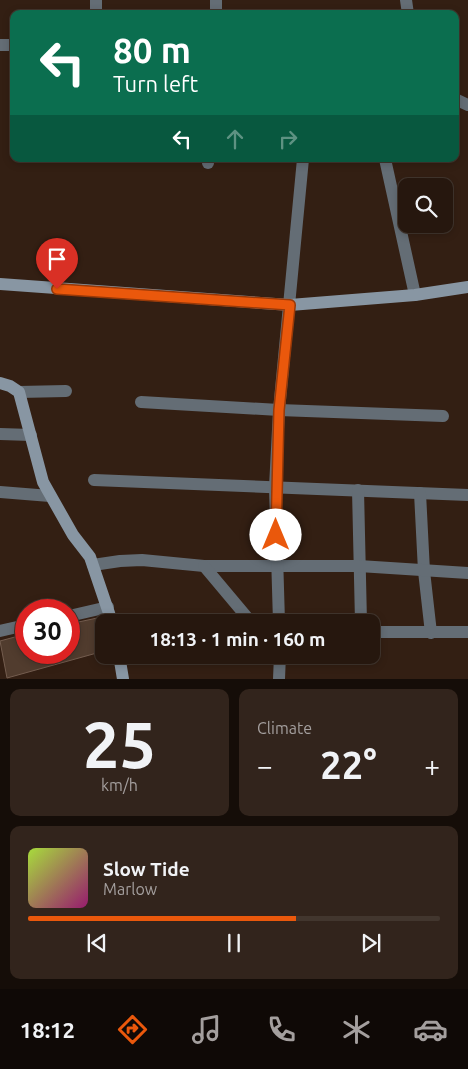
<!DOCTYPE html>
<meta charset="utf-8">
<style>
:root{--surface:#26170e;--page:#32241c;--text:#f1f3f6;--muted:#a49f9e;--line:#42362e;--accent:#ea580c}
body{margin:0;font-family:Ubuntu,sans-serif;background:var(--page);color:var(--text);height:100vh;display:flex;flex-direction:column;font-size:19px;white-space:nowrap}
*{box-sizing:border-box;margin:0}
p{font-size:16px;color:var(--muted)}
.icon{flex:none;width:28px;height:28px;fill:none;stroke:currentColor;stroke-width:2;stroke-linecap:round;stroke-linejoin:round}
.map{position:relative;height:679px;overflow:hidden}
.panel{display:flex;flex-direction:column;gap:10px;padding:10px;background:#150d08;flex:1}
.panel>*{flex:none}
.hud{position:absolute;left:10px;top:10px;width:449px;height:152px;border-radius:10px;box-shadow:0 2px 8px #0003,0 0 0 1px var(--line);background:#0b6e4f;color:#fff;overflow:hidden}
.tools{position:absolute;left:398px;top:178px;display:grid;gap:10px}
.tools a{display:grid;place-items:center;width:55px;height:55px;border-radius:10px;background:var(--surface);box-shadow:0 2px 8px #0003,0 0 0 1px var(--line);font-size:25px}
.speed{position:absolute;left:15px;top:599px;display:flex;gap:10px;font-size:25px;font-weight:700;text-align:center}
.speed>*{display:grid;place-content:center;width:65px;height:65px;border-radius:50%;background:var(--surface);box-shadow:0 2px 8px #0003,0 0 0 1px var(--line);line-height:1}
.speed .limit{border:8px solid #d22;background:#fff;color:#111}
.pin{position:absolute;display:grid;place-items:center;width:42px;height:42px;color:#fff;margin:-51px -21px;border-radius:50% 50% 50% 0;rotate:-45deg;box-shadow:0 0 5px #0007}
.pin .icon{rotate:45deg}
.me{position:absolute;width:55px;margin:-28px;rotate:0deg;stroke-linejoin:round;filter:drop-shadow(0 0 4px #0008)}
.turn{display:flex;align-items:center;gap:18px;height:105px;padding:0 20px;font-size:22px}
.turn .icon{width:65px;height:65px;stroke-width:2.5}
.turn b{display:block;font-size:35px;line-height:42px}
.lanes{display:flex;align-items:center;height:48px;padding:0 20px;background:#0003;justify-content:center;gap:25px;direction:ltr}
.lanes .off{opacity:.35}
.big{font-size:38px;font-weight:600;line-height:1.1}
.panel .widget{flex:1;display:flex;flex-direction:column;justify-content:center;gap:8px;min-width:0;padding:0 18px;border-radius:10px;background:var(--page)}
.panel .dial{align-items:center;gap:0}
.dial b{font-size:65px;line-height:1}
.song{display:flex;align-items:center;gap:15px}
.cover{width:60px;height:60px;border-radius:8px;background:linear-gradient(135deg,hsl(80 70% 55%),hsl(320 70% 35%))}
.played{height:5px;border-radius:2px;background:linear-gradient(90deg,var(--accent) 65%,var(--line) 65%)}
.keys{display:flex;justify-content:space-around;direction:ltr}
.heat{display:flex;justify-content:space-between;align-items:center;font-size:28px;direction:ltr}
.panel .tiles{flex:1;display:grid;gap:10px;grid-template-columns:1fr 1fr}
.widget:last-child{grid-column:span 2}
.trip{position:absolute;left:95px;top:614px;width:285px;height:50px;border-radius:10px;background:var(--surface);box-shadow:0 2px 8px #0003,0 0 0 1px var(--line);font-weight:600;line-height:50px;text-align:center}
.menu{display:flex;height:80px;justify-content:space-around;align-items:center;background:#0f0906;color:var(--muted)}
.menu .icon{width:35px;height:35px}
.menu .active{color:var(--accent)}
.menu b{font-size:22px;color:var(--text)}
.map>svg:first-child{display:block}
.building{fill:#513c2e;stroke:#745d4f}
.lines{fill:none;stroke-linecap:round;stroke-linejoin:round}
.street{stroke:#646d75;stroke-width:12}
.secondary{stroke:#8896a3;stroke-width:12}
.route-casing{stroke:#983908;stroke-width:12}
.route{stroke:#ea580c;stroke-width:9}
</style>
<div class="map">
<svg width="468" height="679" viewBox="0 0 468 679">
<rect width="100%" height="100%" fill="#331f13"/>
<polygon class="building" points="102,617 104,651 7,678 0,641 26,634 26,652 69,652 69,624"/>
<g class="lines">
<g class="street">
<polyline points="406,0 408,14"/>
<polyline points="96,14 96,0"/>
<polyline points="216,14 216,0"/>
<polyline points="0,45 14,45"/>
<polyline points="455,99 468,105"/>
<polyline points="385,159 415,295"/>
<polyline points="208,163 208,159"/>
<polyline points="19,392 66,391"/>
<polyline points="141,402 279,410 443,416"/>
<polyline points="0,434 31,435"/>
<polyline points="94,480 468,495"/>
<polyline points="358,490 361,622"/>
<polyline points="0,492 50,496"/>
<polyline points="420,493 424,571 431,633"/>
<polyline points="93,565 120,561 142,560 204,566 359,566 468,573"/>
<polyline points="204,566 251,622"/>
<polyline points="69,616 108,607"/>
<polyline points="279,622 275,487 279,410 303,159"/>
<polyline points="0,631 26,625"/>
<polyline points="371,632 468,632"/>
<polyline points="279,679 280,655"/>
</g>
<g class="secondary">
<polyline points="0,284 290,305 415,295 468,287"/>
<polyline points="0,383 10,386 19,392 43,482 73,535 90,557 112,622"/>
<polyline points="119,655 123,679"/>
</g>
</g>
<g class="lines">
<g class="route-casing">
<polyline id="route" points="57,289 290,305 279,410 276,535"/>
</g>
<use href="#route" class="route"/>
</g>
</svg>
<div class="tools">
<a><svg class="icon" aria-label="search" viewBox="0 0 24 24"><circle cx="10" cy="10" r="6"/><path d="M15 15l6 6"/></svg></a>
</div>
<div class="speed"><div class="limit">30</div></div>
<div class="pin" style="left:57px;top:289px;background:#d93025"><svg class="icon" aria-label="arrive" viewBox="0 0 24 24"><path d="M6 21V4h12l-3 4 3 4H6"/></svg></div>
<svg class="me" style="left:276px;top:535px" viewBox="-20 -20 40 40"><circle r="19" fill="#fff"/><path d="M0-13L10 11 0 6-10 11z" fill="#ea580c"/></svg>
<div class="trip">18:13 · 1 min · 160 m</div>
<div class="hud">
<div class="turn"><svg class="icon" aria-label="left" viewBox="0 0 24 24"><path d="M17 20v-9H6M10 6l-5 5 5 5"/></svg><div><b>80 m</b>Turn left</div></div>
<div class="lanes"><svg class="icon" aria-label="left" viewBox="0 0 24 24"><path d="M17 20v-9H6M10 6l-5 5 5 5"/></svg><svg class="icon off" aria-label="ahead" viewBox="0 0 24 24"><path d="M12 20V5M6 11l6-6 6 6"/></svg><svg class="icon off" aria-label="right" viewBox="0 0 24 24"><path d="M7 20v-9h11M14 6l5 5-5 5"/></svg></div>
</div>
</div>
<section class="panel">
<div class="tiles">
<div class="widget dial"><b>25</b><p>km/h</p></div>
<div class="widget"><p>Climate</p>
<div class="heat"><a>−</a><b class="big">22°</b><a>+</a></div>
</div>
<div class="widget">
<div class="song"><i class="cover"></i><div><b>Slow Tide</b><p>Marlow</p></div></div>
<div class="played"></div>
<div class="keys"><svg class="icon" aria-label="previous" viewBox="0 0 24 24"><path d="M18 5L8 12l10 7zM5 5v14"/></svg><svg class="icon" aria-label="pause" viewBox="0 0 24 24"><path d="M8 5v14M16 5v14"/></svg><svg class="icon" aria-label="next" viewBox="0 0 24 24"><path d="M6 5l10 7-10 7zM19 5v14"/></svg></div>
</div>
</div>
</section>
<nav class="menu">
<b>18:12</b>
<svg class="icon active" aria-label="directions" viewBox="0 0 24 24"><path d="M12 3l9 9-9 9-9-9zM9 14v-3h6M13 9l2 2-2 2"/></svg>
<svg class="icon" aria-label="music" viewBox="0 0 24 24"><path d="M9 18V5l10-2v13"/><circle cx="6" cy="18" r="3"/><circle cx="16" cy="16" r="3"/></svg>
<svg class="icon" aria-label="phone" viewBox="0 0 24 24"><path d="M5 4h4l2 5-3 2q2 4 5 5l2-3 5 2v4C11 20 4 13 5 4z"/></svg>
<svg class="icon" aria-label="climate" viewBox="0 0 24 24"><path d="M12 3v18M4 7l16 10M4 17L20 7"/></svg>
<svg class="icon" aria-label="car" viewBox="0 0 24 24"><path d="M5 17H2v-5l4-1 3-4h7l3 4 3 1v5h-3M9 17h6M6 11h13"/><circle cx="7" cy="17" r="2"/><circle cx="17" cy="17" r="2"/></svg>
</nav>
